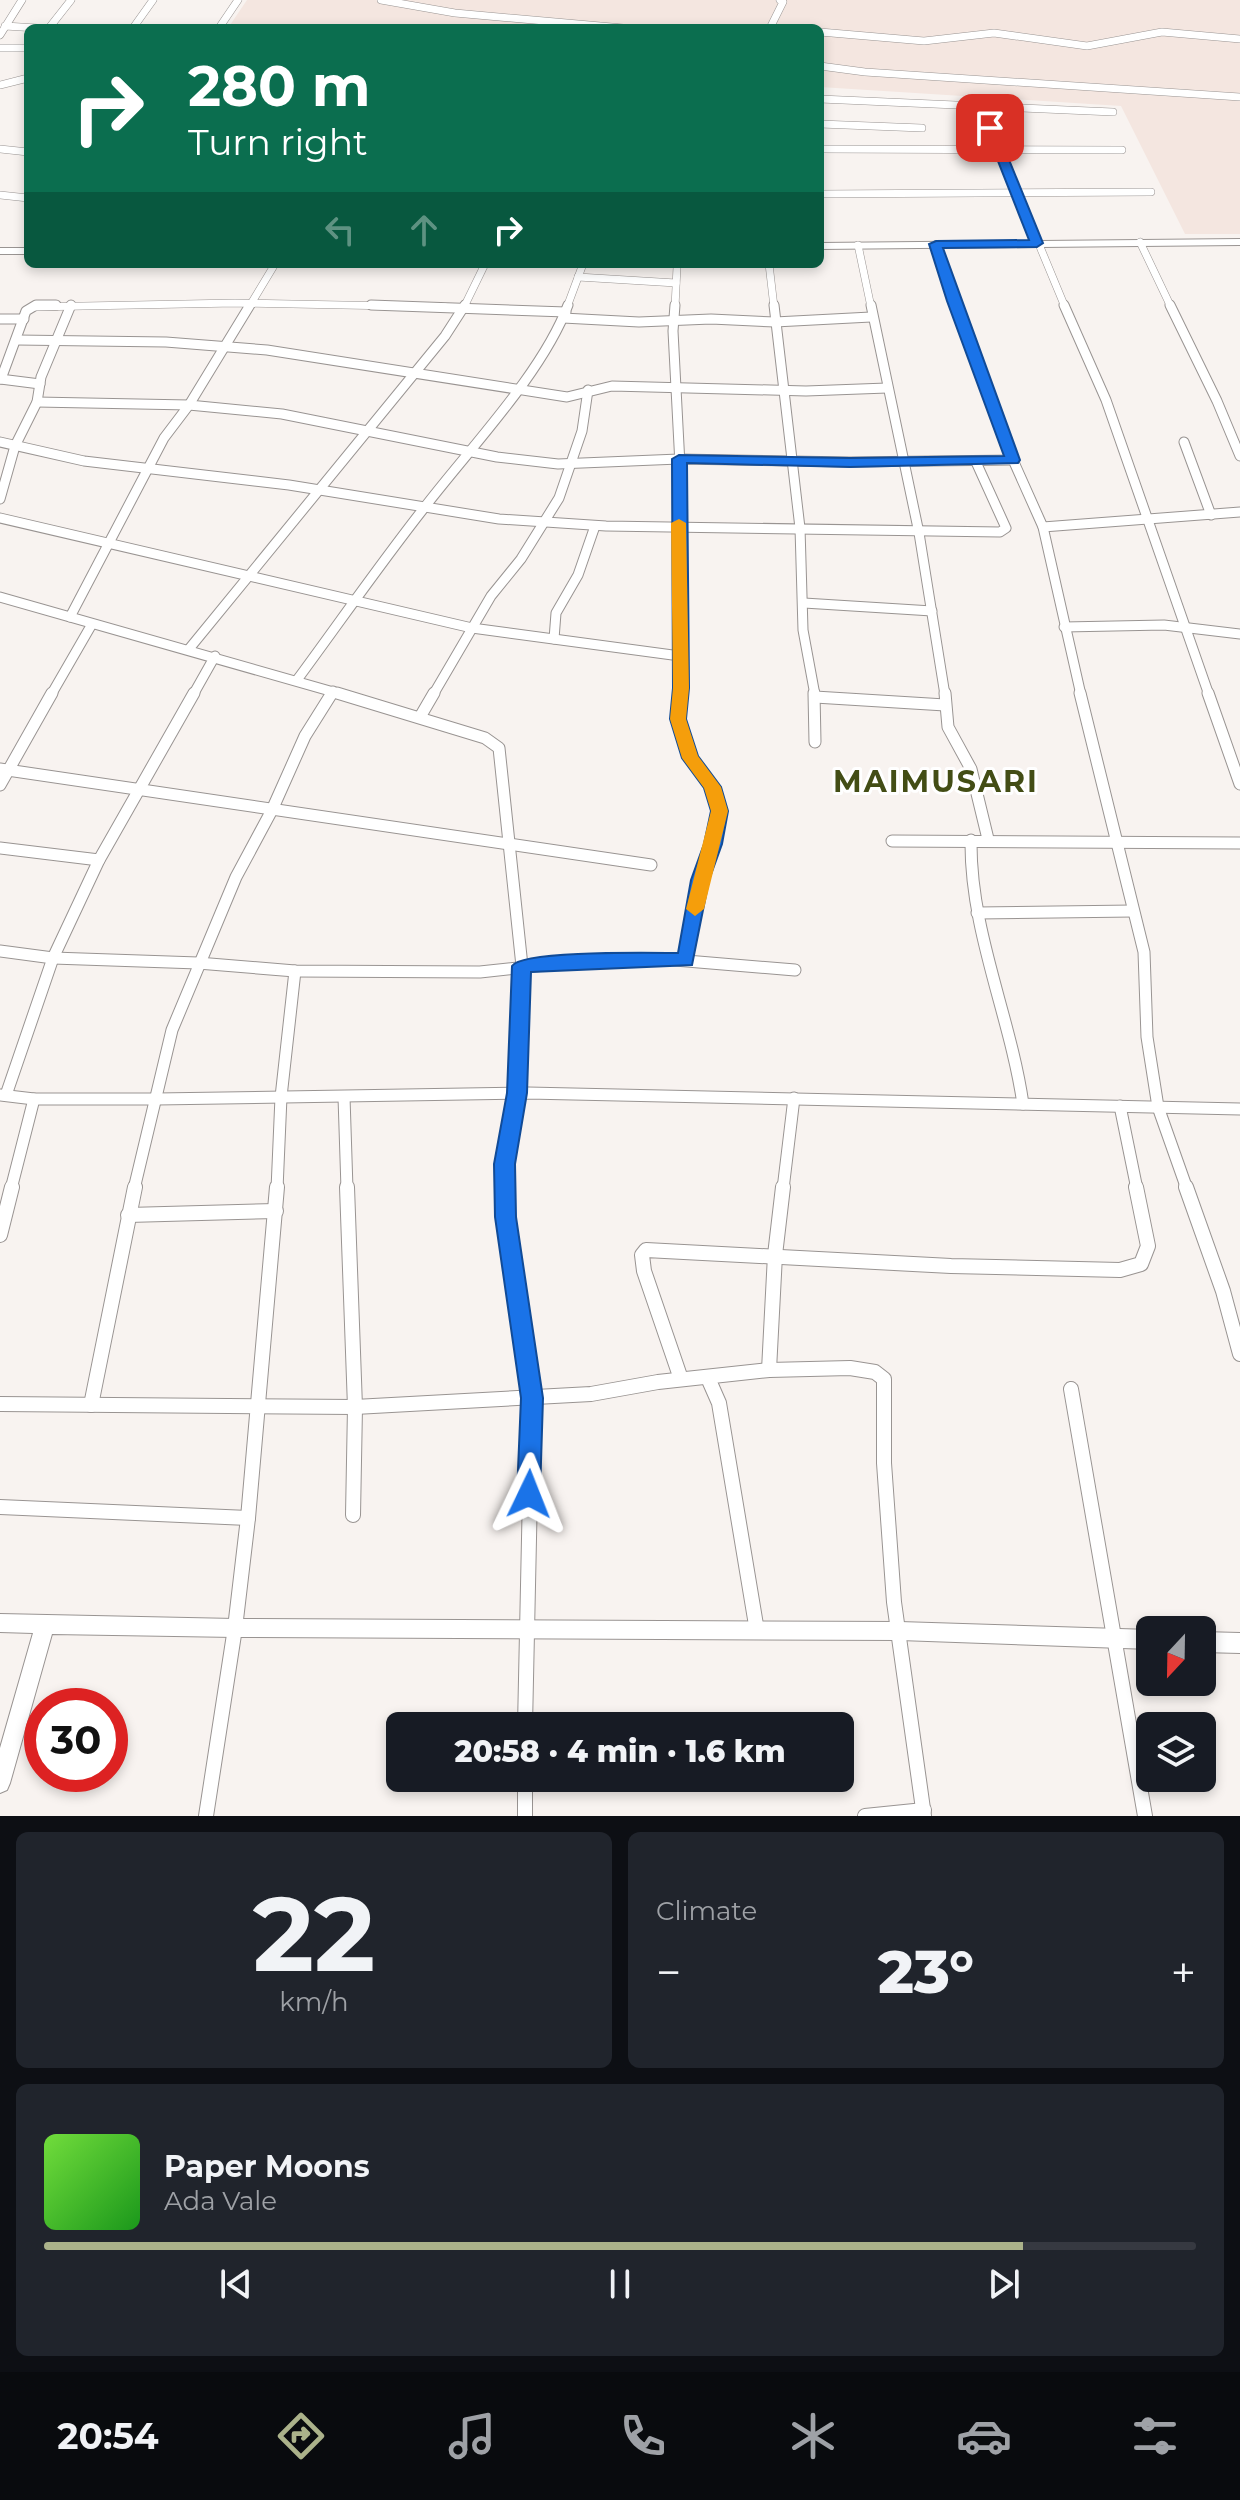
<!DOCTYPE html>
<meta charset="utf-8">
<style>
:root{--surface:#171b24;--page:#20242c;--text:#f1f3f6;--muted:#9ea1a6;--line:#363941;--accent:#abb28a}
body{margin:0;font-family:Montserrat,sans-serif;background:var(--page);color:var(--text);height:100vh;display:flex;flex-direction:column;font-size:30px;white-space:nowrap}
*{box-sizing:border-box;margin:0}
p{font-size:26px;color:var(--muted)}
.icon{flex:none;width:44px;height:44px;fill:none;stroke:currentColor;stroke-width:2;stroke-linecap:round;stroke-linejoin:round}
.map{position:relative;height:1816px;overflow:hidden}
.panel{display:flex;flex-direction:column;gap:16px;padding:16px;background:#0d0f14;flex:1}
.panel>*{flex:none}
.banner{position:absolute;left:24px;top:24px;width:800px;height:244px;border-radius:12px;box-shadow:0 4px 12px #0003;background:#0b6e4f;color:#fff;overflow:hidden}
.needle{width:52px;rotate:202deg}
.tools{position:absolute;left:1136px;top:1616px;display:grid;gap:16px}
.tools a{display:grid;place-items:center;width:80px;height:80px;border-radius:12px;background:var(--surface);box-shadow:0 4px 12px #0003;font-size:40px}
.speed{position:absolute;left:24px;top:1688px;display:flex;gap:16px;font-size:40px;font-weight:700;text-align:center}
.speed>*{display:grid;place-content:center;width:104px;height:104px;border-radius:50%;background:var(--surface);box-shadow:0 4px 12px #0003;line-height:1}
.speed .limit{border:12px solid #d22;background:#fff;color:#111}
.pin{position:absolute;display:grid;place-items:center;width:68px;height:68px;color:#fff;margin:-34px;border-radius:16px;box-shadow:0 4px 12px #0006}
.me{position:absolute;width:88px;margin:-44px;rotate:2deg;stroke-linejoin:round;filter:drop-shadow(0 0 6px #0008)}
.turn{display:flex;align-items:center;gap:28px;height:168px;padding:0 32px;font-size:36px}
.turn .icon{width:104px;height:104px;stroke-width:2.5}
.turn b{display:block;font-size:56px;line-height:68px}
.lanes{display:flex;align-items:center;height:76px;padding:0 32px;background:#0003;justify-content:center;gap:40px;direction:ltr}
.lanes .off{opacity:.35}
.big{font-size:60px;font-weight:800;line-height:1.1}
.panel .card{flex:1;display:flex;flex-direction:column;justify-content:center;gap:12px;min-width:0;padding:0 28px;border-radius:12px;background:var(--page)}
.panel .dial{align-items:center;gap:0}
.dial b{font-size:104px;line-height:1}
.song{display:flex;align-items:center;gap:24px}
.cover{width:96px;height:96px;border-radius:12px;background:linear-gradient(135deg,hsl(100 70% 55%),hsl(120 70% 35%))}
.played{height:8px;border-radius:4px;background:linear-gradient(90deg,var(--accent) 85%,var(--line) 85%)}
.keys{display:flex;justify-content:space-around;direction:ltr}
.heat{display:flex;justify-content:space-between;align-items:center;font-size:44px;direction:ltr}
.panel .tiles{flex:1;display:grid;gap:16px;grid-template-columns:1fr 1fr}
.card:last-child{grid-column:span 2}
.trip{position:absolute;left:386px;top:1712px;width:468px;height:80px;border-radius:12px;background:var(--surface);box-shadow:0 4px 12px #0003;font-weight:800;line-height:80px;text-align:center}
.tab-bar{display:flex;height:128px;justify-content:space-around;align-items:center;background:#090b0e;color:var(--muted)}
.tab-bar .icon{width:56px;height:56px}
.tab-bar .selected{color:var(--accent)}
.tab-bar b{font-size:36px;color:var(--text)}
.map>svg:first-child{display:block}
.built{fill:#f4e6e0}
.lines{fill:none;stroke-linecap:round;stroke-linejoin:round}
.minor-far3-casing{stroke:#999492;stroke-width:8}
.minor-far2-casing{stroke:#999492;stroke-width:11}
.minor-far1-casing{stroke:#999492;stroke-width:13}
.minor-casing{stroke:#999492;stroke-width:16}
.tertiary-casing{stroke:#999492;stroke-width:2}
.secondary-casing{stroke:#999492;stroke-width:2}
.minor-far3{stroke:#fff;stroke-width:7}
.minor-far2{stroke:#fff;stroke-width:9}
.minor-far1{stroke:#fff;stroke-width:11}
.minor{stroke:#fff;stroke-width:14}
.tertiary{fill:#fff;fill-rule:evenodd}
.secondary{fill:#fff;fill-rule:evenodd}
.route{fill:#1a73e8;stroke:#114b97;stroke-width:2}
.slow{fill:#f59e0b}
.labels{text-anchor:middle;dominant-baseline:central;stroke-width:6;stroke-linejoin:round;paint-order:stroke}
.district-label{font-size:30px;font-weight:bold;letter-spacing:2px;fill:#434d15;stroke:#fff}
</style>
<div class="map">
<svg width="1240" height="1816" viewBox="0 0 1240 1816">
<rect width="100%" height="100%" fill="#f8f3f0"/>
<polygon class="built" points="247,0 1240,0 1240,234 1185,234 1121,106 820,87 820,28 228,28"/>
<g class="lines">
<g class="minor-far3-casing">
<g id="minor-far3">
<polyline points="381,0 455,13 623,28"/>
<polyline points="5,26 37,28"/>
<polyline points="49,28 71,0"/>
<polyline points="133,28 153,0"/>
<polyline points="219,28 238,0"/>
<polyline points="770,28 783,2 780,0"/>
<polyline points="820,32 924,41 994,33 1087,46 1162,32 1240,39"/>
<polyline points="0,35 22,0"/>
<polyline points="0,48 28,48"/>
<polyline points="820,66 865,72 1240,97"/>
<polyline points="0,85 28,78"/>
<polyline points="820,99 1113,112"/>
<polyline points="982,107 1065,307"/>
<polyline points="820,124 922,128"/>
<polyline points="0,149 28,152"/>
<polyline points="820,149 1122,150"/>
<polyline points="820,194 1151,192"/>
<polyline points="0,195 28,198"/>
<polyline points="1140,242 1171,307"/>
<polyline points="936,244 958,307"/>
<polyline points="858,245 871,307"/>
<polyline points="769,264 774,307"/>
<polyline points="578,277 676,283"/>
<polyline points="33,307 235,303 445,307"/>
<polyline points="249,307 275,264"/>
<polyline points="464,307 485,264"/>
<polyline points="567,307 583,264"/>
<polyline points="675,307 677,267"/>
</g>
</g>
<g class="minor-far2-casing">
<g id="minor-far2">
<polyline points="371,305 566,312"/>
<polyline points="675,305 673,331 681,484 680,695"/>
<polyline points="774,305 800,528 803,630 815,695"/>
<polyline points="871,305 919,533 945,695"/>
<polyline points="957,305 1005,442 1043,527 1081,695"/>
<polyline points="1064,305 1106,400 1209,695"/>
<polyline points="1170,305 1217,401 1240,456"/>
<polyline points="563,318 639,322 711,319 775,322 871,317"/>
<polyline points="0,319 24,319"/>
<polyline points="17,340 166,342 267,350 567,397 612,386 806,391 887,388"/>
<polyline points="0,379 40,384"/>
<polyline points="1,379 26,311 36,305 56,305"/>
<polyline points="37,402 189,405 282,414 497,457 558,464 679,459 850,462 1013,460"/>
<polyline points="0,442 84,461 289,485 499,519 606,526 1000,532 1006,528 976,462"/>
<polyline points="1184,442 1211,515"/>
<polyline points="0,499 15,446 37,402 41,377 71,305"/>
<polyline points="0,518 472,628 680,656"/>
<polyline points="1043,527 1240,512"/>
<polyline points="0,597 344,695"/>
<polyline points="804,603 932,611"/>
<polyline points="70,617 164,438 189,405 250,305"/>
<polyline points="1064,627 1164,625 1240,634"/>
<polyline points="554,639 556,613 578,575 595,526"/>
<polyline points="189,649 445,336 465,305"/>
<path d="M297 680C339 623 380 564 424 508 469 449 542 374 568 305"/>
<polyline points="51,695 92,624"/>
<polyline points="193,695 215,656"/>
<polyline points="330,695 333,691"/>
<polyline points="433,695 491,596 521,559 559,498 582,431 588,390"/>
</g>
</g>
<g class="minor-far1-casing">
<g id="minor-far1">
<polyline points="337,693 485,738 499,748 522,966 517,1093 504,1164 504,1189"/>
<polyline points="680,693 678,719 690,758 713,787 719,811 713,844 700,880 686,960"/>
<polyline points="814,693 815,742"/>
<polyline points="945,693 948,727 971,769 988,839"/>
<polyline points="1080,693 1144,952 1147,1037 1158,1107 1187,1189"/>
<polyline points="1208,693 1240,784"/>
<polyline points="815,697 945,705"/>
<polyline points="420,717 434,693"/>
<polyline points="0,769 651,865"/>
<polyline points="0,785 52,693"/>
<path d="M971 840C970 931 1010 1015 1023 1104"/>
<polyline points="892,841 1240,843"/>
<polyline points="0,848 99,860"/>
<polyline points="977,913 1133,911"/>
<polyline points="0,951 53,958 198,963 295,971 480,972 581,961 663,959 795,970"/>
<polyline points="0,1095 34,1099 157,1099 528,1093 1240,1109"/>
<polyline points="6,1095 53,958 99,860 194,693"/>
<polyline points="344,1097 347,1189"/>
<polyline points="1120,1106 1137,1189"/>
<polyline points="11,1189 34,1099"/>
<polyline points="134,1189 172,1030 236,877 272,810 305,736 332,693"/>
<polyline points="277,1189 281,1097 295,971"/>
<polyline points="783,1189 794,1098"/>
</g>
</g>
<g class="minor-casing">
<g id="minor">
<polyline points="347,1187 355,1407 353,1515"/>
<polyline points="504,1187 505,1217 532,1398 525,1726"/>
<polyline points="1186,1187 1223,1291 1240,1354"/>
<polyline points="128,1215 276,1211"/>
<polyline points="0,1235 12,1187"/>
<polyline points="769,1370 775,1255 783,1187"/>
<polyline points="708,1378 719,1403 757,1631"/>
<polyline points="681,1379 644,1271 642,1255 646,1250 951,1266 1120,1270 1141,1264 1148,1246 1136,1187"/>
<polyline points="1071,1389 1145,1816"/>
<polyline points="0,1404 355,1407 591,1394 658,1382 769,1370 850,1368 875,1372 884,1379 884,1463 894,1602 924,1816"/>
<polyline points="91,1405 135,1187"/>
<polyline points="0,1507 248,1518"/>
<polyline points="525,1778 525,1816"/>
<polyline points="206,1816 235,1628 248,1518 277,1187"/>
<polyline points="865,1816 924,1810"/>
</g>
</g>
<g class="tertiary-casing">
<g id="tertiary">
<polygon points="0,1614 235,1619 900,1622 1151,1630 1150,1649 900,1640 235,1637 52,1634 10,1783 7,1790 0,1793 0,1748 33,1633 0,1632"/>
<polygon points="1202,1632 1240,1633 1240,1653 1202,1652"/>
</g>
</g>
<g class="secondary-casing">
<g id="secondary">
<polygon points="1240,239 1240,245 820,249 820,243"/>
<rect x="0" y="248" width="28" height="6"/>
</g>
</g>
<use href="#minor-far3" class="minor-far3"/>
<use href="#minor-far2" class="minor-far2"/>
<use href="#minor-far1" class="minor-far1"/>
<use href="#minor" class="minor"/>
<use href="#tertiary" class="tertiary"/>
<use href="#secondary" class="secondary"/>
</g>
<path class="route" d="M990 124 996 128 1043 243 1037 247 943 248 1020 460 1018 463 850 467 687 463 689 688 686 719 698 756 721 787 728 811 722 844 709 880 692 965 531 972 527 1093 515 1164 516 1217 543 1398 540 1494 537 1502 529 1505 520 1502 517 1494 521 1398 495 1217 494 1164 507 1093 512 966C522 950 653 953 678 953L691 880 704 844 711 811 704 788 682 758 670 719 673 688 672 459 679 455 850 458 1004 456 947 301 929 244 936 241 1029 240 985 128Z"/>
<polygon class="slow" points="679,519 686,523 689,688 686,719 698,756 721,787 728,811 704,909 695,916 686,909 711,811 704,788 682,758 670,719 673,688 671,523"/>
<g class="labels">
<g class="district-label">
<text x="936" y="781">MAIMUSARI</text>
</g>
</g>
</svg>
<div class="tools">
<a><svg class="needle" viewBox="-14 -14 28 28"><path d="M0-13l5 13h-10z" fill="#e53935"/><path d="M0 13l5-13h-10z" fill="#9ea1a6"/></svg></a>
<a><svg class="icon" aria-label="layers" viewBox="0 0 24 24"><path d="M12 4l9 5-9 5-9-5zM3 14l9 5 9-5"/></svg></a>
</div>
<div class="speed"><div class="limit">30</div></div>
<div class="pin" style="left:990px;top:128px;background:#d93025"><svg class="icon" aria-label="arrive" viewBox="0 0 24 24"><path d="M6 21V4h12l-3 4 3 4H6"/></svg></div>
<svg class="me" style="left:529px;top:1494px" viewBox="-20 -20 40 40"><path d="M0-17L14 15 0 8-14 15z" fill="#1a73e8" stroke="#fff" stroke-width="4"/></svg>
<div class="trip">20:58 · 4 min · 1.6 km</div>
<div class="banner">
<div class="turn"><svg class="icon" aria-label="right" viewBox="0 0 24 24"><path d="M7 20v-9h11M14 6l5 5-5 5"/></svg><div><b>280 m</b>Turn right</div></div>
<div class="lanes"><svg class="icon off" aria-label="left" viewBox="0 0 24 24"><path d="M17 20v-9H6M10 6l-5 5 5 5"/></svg><svg class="icon off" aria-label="ahead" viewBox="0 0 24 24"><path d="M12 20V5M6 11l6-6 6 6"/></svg><svg class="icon" aria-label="right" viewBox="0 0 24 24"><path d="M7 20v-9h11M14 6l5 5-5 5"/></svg></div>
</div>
</div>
<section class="panel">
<div class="tiles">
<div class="card dial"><b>22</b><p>km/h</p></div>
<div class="card"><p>Climate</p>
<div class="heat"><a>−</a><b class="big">23°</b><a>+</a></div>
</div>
<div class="card">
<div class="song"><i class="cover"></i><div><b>Paper Moons</b><p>Ada Vale</p></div></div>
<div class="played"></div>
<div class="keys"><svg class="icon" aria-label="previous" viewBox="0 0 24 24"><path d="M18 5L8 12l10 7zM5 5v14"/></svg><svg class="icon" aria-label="pause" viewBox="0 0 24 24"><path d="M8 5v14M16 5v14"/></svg><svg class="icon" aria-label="next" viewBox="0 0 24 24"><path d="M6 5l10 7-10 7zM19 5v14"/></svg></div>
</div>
</div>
</section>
<nav class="tab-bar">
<b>20:54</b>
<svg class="icon selected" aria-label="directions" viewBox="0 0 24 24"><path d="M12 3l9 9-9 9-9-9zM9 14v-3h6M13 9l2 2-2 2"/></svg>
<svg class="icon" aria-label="music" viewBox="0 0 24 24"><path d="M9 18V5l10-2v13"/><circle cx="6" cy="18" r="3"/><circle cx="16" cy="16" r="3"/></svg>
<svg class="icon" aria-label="phone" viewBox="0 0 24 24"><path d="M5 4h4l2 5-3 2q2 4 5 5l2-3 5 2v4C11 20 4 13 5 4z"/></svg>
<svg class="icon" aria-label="climate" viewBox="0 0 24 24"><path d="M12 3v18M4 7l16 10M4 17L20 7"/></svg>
<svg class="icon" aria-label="car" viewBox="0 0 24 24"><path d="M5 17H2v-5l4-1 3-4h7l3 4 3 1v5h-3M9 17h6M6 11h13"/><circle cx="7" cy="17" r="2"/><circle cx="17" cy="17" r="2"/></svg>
<svg class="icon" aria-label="filters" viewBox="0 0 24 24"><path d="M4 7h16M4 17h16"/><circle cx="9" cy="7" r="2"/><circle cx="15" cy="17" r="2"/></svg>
</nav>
